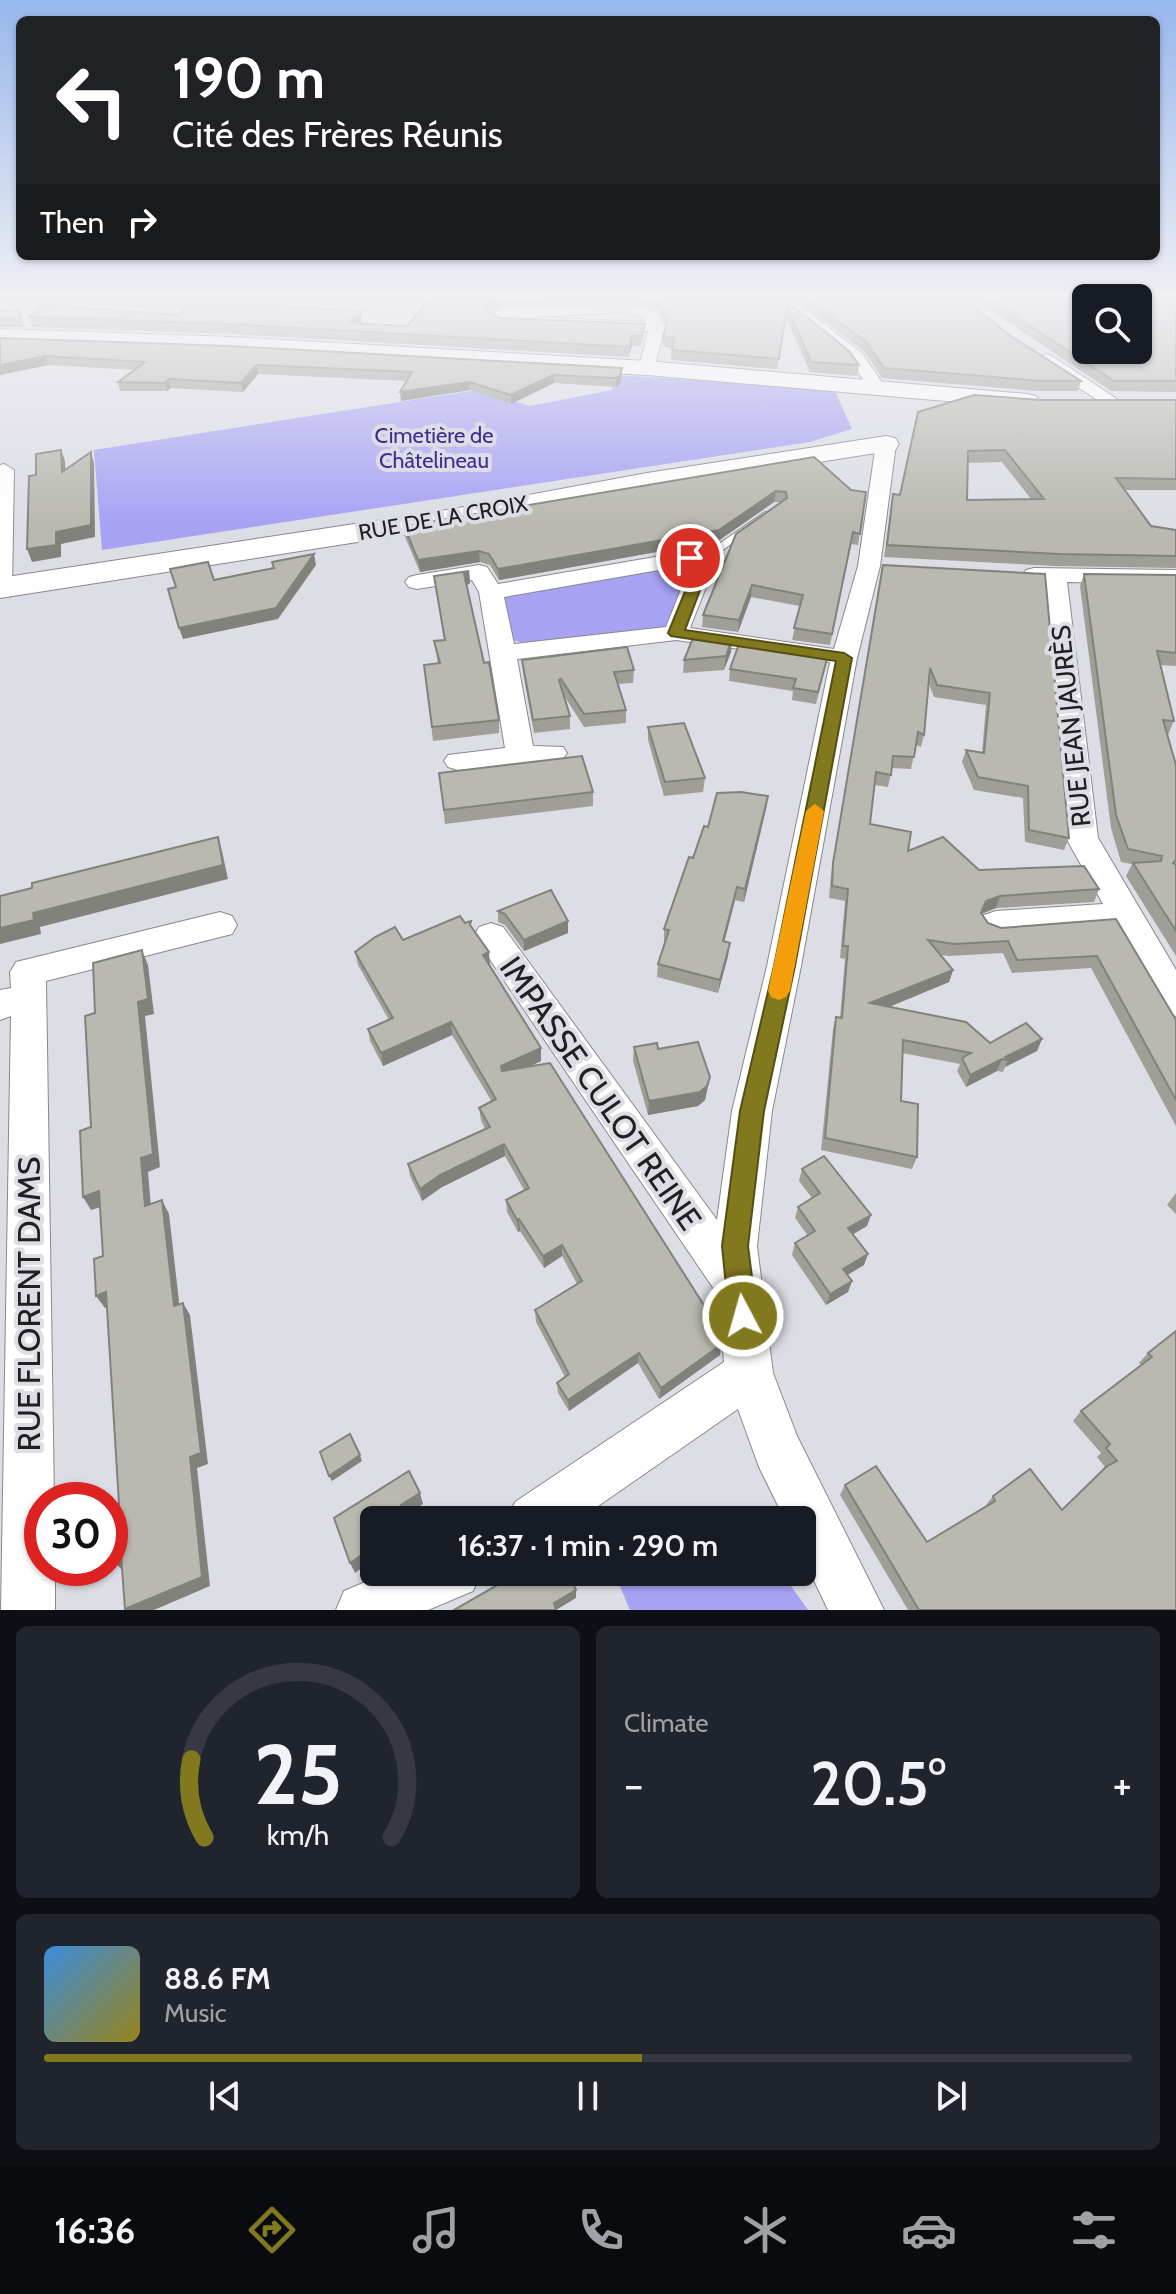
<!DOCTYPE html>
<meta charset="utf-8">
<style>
:root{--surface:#171b24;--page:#20242c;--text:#f1f3f6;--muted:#9ea1a6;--line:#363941;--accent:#82791e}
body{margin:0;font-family:Cabin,sans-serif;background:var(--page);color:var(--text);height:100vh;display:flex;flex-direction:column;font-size:30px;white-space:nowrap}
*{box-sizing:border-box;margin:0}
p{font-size:26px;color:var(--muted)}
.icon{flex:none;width:44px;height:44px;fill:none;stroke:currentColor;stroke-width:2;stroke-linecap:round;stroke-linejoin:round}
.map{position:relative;height:1610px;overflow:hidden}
.side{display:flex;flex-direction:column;gap:16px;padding:16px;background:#0d0f14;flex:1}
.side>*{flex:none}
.banner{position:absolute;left:16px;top:16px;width:1144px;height:244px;border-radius:12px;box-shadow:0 2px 6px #0004;background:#202124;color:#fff;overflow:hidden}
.buttons{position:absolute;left:1072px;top:284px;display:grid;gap:16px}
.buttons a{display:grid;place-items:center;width:80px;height:80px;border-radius:12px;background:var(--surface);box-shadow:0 2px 6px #0004;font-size:40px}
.speed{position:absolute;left:24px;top:1482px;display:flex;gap:16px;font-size:40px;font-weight:700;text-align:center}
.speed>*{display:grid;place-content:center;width:104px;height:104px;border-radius:50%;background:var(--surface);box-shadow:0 2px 6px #0004;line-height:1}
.speed .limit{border:12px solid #d22;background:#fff;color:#111}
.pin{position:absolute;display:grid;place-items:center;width:68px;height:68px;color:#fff;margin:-34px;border:4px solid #fff;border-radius:50%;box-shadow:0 2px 8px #0007}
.me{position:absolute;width:88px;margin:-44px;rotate:354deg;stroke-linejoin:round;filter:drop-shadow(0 0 6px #0008)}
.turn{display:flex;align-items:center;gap:28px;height:168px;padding:0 24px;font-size:36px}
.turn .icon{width:104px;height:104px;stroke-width:2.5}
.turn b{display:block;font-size:56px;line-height:68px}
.then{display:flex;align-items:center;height:76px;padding:0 24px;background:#0003;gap:16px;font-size:30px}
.big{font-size:60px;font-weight:600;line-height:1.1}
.side .widget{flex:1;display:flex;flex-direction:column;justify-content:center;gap:12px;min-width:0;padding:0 28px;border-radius:12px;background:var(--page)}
.side .dial{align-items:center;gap:0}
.dial svg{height:208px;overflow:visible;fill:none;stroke:var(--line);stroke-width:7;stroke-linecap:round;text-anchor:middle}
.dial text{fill:var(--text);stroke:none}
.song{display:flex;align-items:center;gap:24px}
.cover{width:96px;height:96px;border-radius:12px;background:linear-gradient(135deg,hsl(210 70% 55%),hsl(50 70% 35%))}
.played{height:8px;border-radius:4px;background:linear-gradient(90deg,var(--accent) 55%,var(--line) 55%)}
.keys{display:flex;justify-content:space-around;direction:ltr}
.heat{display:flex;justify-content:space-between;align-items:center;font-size:44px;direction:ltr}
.side .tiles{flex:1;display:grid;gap:16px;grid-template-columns:1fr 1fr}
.widget:last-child{grid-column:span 2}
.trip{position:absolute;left:360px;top:1506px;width:456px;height:80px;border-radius:12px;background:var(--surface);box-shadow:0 2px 6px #0004;font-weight:600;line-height:80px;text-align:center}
.dock{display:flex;height:128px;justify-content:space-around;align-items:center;background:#090b0e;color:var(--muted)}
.dock .icon{width:56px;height:56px}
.dock .selected{color:var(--accent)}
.dock b{font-size:36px;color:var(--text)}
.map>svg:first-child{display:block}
.green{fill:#a7a2f3}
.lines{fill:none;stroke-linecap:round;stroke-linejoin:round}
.lane-casing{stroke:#888890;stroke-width:2}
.street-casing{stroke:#888890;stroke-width:2}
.secondary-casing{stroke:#888890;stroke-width:2}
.lane{fill:#fff;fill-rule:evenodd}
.street{fill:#fff;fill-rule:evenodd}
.secondary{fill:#fff;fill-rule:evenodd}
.wall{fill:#9f9f98;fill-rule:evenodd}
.shaded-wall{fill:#82827c}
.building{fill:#b9b9b1;stroke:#82827c;stroke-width:2;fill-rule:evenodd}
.route{fill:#82791e;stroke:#544f14;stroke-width:2}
.slow{fill:#f59e0b}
.labels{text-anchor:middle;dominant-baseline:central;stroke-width:8;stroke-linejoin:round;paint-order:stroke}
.far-park-label{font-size:22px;fill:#422c93;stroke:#dddde6}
.far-street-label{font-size:22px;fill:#202023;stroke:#dddde6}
.street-label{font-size:26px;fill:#202023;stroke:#dddde6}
.near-street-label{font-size:32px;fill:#202023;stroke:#dddde6}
</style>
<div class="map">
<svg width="1176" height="1610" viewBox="0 0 1176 1610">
<rect width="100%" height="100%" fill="#dddde6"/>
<g class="green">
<polygon points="0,298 286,298 238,313 0,300"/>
<polygon points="616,375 834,389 852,429 810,442 102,550 94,450 476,390 530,406 612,390"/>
<polygon points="663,567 683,573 689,578 670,626 662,632 524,643 513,640 503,599 513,593"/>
<polygon points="614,1572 781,1572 808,1610 630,1610"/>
</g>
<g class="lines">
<g class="lane-casing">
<polygon id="lane" points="765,512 768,513 768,517 698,568 690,568 690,564"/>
</g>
<g class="street-casing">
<g id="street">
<polygon points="774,298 790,298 862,353 885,387 882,391 870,391 850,359"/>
<path d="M625 303 655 312 665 327 653 372 647 373 639 368 648 331 500 325 485 317 502 309ZM624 312 644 318 646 322 532 317Z"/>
<polygon points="1046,354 1052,356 1120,401 1117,405 1105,405 1040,362 1038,359"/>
<path d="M886 438 896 444 880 566 857 658 801 966 772 1111 757 1246 773 1373 797 1436 884 1610H828L802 1555V1520H785L759 1467 738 1409 578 1520H507L515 1502 724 1362 718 1295 474 936 479 927 491 923 503 927 717 1220 732 1111 767 966 830 662 676 640 517 659 533 746 563 747 567 753 563 759 553 762 458 770 448 767 444 761 448 755 505 748 479 592 472 580 417 589 409 587 405 582 409 577 417 575 479 565 487 567 498 584 690 551 698 553 710 577 690 628 834 649 858 566 876 444ZM682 566 686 577 666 627 514 644 504 597Z"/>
<polygon points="4,464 14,470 12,588 8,593 0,595 0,465"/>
<polygon points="1034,568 1176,570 1176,584 1067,582 1098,838 1176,970 1176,1016 1163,1012 1116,928 996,937 984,933 979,924 984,915 996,911 1103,904 1066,838 1044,582 1026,580 1022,575 1026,570"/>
<polygon points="220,912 232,916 237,925 232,934 46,981 54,1500 42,1500 42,1568 55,1568 55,1610 1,1610 11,1016 0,1020 0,990 11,988 10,972 16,962"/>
<polygon points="389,1572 481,1572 473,1591 428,1610 336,1610 344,1591"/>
</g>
</g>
<g class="secondary-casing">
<g id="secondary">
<polygon points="0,329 232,337 647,361 1027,394 1036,396 1039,401 1036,406 1027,408 647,375 232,351 0,343"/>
<polygon points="886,436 895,438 899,444 895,450 647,489 453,527 0,598 0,578 453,509 647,473"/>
</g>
</g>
<use href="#lane" class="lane"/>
<use href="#street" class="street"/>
<use href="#secondary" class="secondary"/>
</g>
<g class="wall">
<polygon points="475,298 783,298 859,365 857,376 810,372 785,316 777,369 671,360 672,348 663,347 663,337 666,325 658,310 626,300 502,306 490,312 499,318 644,334 641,346 632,346 628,357 232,334 32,327 29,317 178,315 362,321 360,324 407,326"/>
<polygon points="794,298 962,298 1012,337 1081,381 1078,391 1038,391 882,378 864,351"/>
<polygon points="972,298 1176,298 1176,392 1111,391"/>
<polygon points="19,310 24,327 0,327 0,311"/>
<polygon points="0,338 622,377 620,384 616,387 554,383 511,404 470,390 401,401 407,381 258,374 243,392 171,388 167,391 120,391 118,382 135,370 49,365"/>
<path d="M1041 400H1176V490H1125L1151 526 1176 530V568L1055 566 884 557 893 494 900 495ZM1002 462 1031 499 967 500 968 463Z"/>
<polygon points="814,457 851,490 866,492 858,545 851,544 830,645 792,640 800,606 751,597 738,632 702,627 703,615 780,502 774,502 718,541 499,580 490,565 480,562 420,572 405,537 404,526"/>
<polygon points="883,565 1045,574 1069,838 1064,850 1025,842 1023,798 974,790 962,762 966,750 982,753 986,705 934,697 929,684 924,735 921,747 916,745 911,769 892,768 888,787 875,785 870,824 908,851 979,870 1099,889 1094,902 996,908 981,914 988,923 1001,928 1116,919 1176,1020 1176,1126 1091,968 1012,973 1003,953 949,956 941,955 953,970 949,982 889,1007 990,1043 1042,1039 1037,1051 1005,1067 1003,1072 997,1071 966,1087 957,1071 960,1064 902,1053 901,1101 917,1157 912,1169 821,1150 833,1029 836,1017 840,1018 845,959 840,958 845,901 829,898 831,875"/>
<polygon points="469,571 470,583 467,585 484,663 499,720 499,733 433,741 424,665 438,664 434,641 444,640 434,576"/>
<polygon points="1084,574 1176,575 1176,666 1161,665 1174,721 1168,735 1176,765 1176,956 1126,876 1132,864 1121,862 1111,828 1080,586"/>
<polygon points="731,652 724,670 683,673 684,660"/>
<polygon points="787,652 828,655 816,704 792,700 793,691 729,681 730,669"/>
<polygon points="522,660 634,670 633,683 618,684 626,710 626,723 584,727 563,694 570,716 570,729 534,733 523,673"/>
<polygon points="648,727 705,778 703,792 664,796 648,740"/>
<polygon points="439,773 593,792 593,806 445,824"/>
<polygon points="768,796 766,809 744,902 735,900 724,942 728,956 718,993 657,977 658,964 665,943 664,942 664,929 693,858 708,827"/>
<polygon points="498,911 568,933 524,951 505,925 498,922"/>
<polygon points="465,923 471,927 490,965 541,1048 541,1061 529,1067 720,1355 659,1399 638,1363 569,1411 558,1393 557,1383 565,1377 536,1322 535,1310 577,1284 562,1256 544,1268 520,1231 518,1232 507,1212 506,1200 524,1190 505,1156 442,1187 422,1201 410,1176 408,1164 485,1129 481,1120 479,1108 492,1102 452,1035 383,1066 370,1041 368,1029 389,1020 358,965 355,952"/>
<polygon points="634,1047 658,1049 710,1077 705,1100 698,1106 648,1115 633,1061"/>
<polygon points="802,1169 867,1226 853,1234 864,1265 847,1275 852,1281 848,1292 826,1305 792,1255 795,1243 808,1236 795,1218 798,1207 812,1198 799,1181"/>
<polygon points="1176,1193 1176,1214 1167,1205"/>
<polygon points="1176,1331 1176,1610 908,1610 840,1495 845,1485 927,1542 986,1506 986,1505 993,1496 1062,1510 1105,1467 1097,1457 1101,1453 1073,1421 1081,1411 1141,1365 1139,1363 1148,1353"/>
</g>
<g class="shaded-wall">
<polygon points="499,298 501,298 502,306 482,316 482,306"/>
<polygon points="361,311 362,321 352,331 349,323"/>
<polygon points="632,336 632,346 628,357 629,347"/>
<polygon points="46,356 49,365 0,375 0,365"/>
<polygon points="256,365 258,374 243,392 241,383"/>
<polygon points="622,368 620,384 616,387 616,378"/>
<polygon points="553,375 554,383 511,404 511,395"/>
<polygon points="169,379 171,388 167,391 165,383"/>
<polygon points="469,382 470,390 401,401 400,392"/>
<polygon points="61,450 65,461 66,484 62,472"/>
<polygon points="91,452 94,463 95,537 61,544 61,557 32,562 27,549 56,532"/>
<polygon points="776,491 774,502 718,541 499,580 498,569"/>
<polygon points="479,551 480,562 420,572 418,560"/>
<polygon points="314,554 316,565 278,619 183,639 179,628"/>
<polygon points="469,571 470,583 466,586 464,574"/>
<polygon points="752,585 751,597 738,632 739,620"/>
<polygon points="732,638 731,652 724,670 726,656"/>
<polygon points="768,796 766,809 744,902 745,889"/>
<polygon points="218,837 222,851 228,879 40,927 41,934 0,944 0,928 33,913"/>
<polygon points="737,887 735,900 721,955 723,941"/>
<polygon points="1000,896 996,908 981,914 976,925 986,901"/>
<polygon points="568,921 568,933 524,951 524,940"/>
<polygon points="730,943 728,956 718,993 720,980"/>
<polygon points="142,950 148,965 154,1014 145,1016 160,1167 148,1172 152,1219 145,1206 141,1158 138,1002"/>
<polygon points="489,952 490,965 483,955"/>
<polygon points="953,970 949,982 867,1016 870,1003"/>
<polygon points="451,1022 452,1035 383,1066 381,1053"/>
<polygon points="1042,1039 1037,1051 1005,1067 1008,1060 1005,1057"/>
<polygon points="541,1048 541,1061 502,1079 501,1066"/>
<polygon points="1002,1059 997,1071 966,1087 970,1075"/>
<polygon points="710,1077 705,1100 698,1106 648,1115 649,1101"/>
<polygon points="504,1144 505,1156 442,1187 422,1201 420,1189 440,1175"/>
<polygon points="99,1191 107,1205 91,1210 83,1197"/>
<polygon points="162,1200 169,1214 181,1319 174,1306"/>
<polygon points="871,1215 867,1226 845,1239 848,1228"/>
<polygon points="519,1219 520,1231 518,1232 517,1220"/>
<polygon points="562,1245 562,1256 544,1268 543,1256"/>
<polygon points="868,1254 864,1265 839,1280 843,1269"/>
<polygon points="852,1281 848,1292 826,1305 830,1294"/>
<polygon points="106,1292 114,1305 105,1308 96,1296"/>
<polygon points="183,1303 190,1315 208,1464 197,1468 210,1586 154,1610 126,1610 125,1609 190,1457"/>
<polygon points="722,1344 720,1355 659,1399 661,1388"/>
<polygon points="639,1353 638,1363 569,1411 568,1400"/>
<polygon points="360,1455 362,1461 332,1481 329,1476"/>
<polygon points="420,1493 423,1504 404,1516 401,1505"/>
<polygon points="374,1546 374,1559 355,1573 350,1563"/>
<polygon points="121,1555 131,1564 121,1569 112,1559"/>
<polygon points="576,1590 576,1598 556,1610 554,1603"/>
</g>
<g class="building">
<polygon points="475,298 499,298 482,306 499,318 645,324 642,336 632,336 629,347 230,324 29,317 44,305 178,315 189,306 275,306 361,311 349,323 407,326 428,301"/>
<polygon points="648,298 783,298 849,351 859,365 811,362 787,307 779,359 672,350 674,338 663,337 668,318 658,301"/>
<polygon points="807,298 962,298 1012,337 1081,381 1041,381 884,368 865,341"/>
<path d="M988 298H1176V381H1114ZM1086 298H1138V350H1086Z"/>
<polygon points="19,310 21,319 0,319 0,311"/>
<polygon points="0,338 230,346 622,368 620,376 616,378 553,375 511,395 469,382 400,392 412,372 256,365 241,383 169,379 165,383 118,382 145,362 46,356 0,365"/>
<path d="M974 395 1041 400H1176V479L1116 478 1151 526 1176 530V556L1059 554 887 545 893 494 900 495 918 412ZM1005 450 1044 499 967 500 968 451Z"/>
<polygon points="61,450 62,472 91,452 91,525 56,532 56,545 27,549 29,476 36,475 36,454"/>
<polygon points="814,457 851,490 866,492 860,534 853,532 832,634 794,628 803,595 752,585 739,620 703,615 736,534 787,498 786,492 776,491 719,530 498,569 489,554 479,551 418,560 404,526"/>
<polygon points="314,554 276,608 179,628 168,589 176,587 170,569 208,562 214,580 274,568 272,562"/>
<polygon points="883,565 1045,574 1069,838 1029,830 1028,786 978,777 966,750 984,753 990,693 937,685 930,668 924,735 918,732 914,757 893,756 891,775 876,772 870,824 911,832 908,851 943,837 979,870 1084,866 1099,889 1000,896 986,901 981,913 988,923 1001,928 1116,919 1176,1020 1176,1100 1097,956 1017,960 1008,941 954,944 928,940 953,970 870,1003 966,1022 990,1043 1026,1023 1042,1039 1005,1057 1008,1060 1002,1059 970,1075 962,1058 971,1053 903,1040 901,1101 918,1104 917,1157 825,1138 836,1017 842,1018 848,946 843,946 848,889 832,886 833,863"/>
<polygon points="469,571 464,574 484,663 489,662 499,720 432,727 424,665 440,663 434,641 445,640 434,576"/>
<polygon points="1084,574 1176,575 1176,653 1157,651 1174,721 1163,720 1176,765 1176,860 1173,863 1176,865 1176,931 1133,863 1161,861 1162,856 1128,849 1116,815"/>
<polygon points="695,633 732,638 726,656 684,660"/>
<polygon points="739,644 787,652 788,649 828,655 818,692 793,688 796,679 730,669"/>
<polygon points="627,647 634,670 614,672 626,710 584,714 561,679 559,680 570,716 533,720 522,660"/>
<polygon points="684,723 705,778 665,782 648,727"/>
<polygon points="582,756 593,792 444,810 439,773"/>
<polygon points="741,792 768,796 745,889 737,887 723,941 730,943 720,980 658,964 669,930 664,929 689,857 693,858 704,826 708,827 717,793"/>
<polygon points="218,837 223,865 33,913 34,920 0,928 0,896 32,888 32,883"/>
<polygon points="551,890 568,921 524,940 505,914 498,911"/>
<polygon points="460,916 465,923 471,921 470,925 489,952 483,955 541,1048 501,1066 502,1071 550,1063 721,1332 722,1344 661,1388 639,1353 568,1400 557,1383 569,1374 535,1310 582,1281 562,1245 543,1256 519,1219 517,1220 506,1200 529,1188 504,1144 440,1175 420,1189 408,1164 490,1127 479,1108 496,1099 451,1022 381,1053 368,1029 393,1018 355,952 375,937 395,927 403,940"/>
<polygon points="142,950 148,999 138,1002 153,1154 141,1158 145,1206 162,1200 174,1306 183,1303 201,1453 190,1457 202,1577 125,1609 121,1555 112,1559 110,1542 110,1508 119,1504 106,1292 96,1296 94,1259 103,1256 99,1191 83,1197 80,1131 91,1127 85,1016 95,1013 93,963"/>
<polygon points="698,1042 710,1077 707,1086 700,1092 649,1101 634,1047 657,1043 658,1049"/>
<polygon points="824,1156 871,1215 848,1228 868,1254 843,1269 852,1281 830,1294 795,1243 815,1231 798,1207 820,1193 802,1169"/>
<polygon points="1176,1331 1176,1610 919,1610 845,1485 876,1466 927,1542 995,1501 993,1496 1030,1469 1062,1510 1107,1466 1117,1461 1106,1448 1110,1444 1081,1411 1152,1357 1148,1353"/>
<polygon points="350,1434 360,1455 329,1476 320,1452"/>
<polygon points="409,1471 420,1493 401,1505 407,1520 374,1520 374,1546 350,1563 334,1518"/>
<polygon points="520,1572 568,1572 576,1590 554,1603 556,1610 454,1610"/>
</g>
<linearGradient id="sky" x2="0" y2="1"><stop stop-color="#97b7ed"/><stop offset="0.57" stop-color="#f0f0f4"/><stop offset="1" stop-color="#f0f0f4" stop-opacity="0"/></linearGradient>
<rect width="1176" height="523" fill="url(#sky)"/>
<polygon class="route" points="685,555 695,555 705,577 685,630 844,653 852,658 795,966 764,1111 748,1246 757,1316 753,1326 743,1330 733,1326 729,1316 722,1246 740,1111 774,966 836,661 671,636 668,633 691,577 683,558"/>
<polygon class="slow" points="815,804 824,811 790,991 786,997 779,1000 771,997 768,991 806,811"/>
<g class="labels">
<g class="far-park-label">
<text x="434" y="435">Cimetière de<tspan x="434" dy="25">Châtelineau</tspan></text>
</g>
<g class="far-street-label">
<text transform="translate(443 518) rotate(-10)">RUE DE LA CROIX</text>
</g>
<g class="street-label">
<text transform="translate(1071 726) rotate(-96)">RUE JEAN JAURÈS</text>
</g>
<g class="near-street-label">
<text transform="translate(601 1093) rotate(55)">IMPASSE CULOT REINE</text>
<text transform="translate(28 1304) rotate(-90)">RUE FLORENT DAMS</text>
</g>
</g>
</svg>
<div class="buttons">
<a><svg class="icon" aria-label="search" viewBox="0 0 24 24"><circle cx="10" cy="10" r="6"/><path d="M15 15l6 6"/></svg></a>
</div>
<div class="speed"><div class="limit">30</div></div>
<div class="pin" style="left:690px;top:558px;background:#d93025"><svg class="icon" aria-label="arrive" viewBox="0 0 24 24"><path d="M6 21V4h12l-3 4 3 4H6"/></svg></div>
<svg class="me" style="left:743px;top:1316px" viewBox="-20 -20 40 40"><circle r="17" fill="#82791e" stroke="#fff" stroke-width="3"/><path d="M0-11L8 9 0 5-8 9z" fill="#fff"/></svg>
<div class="trip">16:37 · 1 min · 290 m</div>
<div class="banner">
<div class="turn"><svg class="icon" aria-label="left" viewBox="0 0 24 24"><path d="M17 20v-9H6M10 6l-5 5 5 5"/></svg><div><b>190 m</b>Cité des Frères Réunis</div></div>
<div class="then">Then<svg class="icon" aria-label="right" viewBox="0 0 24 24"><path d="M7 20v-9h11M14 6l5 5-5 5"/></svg></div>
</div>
</div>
<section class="side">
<div class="tiles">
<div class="widget dial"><svg viewBox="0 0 100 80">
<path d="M14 69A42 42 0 1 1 86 69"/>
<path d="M14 69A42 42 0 0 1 9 39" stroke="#82791e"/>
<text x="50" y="56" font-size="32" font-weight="700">25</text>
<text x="50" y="72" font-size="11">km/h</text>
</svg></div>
<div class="widget"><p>Climate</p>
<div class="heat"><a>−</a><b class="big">20.5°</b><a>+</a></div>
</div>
<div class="widget">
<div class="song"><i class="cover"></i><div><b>88.6 FM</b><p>Music</p></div></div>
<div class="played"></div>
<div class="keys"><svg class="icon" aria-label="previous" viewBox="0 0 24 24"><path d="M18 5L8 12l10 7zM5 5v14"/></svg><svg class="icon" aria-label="pause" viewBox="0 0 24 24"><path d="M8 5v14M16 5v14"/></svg><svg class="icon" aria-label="next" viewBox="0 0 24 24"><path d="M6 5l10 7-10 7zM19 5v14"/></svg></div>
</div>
</div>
</section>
<nav class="dock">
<b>16:36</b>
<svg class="icon selected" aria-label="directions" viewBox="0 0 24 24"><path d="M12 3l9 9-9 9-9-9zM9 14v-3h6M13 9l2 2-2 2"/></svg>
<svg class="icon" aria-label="music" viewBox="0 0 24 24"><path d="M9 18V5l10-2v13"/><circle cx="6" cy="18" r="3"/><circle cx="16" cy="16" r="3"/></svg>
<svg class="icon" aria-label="phone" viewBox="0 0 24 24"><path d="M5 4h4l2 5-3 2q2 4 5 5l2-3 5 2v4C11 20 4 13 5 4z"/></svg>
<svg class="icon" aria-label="climate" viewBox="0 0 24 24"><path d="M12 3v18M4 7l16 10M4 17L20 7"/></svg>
<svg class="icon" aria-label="car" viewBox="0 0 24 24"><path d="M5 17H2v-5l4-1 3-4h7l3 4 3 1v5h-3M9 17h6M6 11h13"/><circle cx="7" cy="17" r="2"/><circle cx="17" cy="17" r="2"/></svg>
<svg class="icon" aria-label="filters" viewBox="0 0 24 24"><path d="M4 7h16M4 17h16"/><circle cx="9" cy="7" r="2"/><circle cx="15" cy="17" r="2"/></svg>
</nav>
